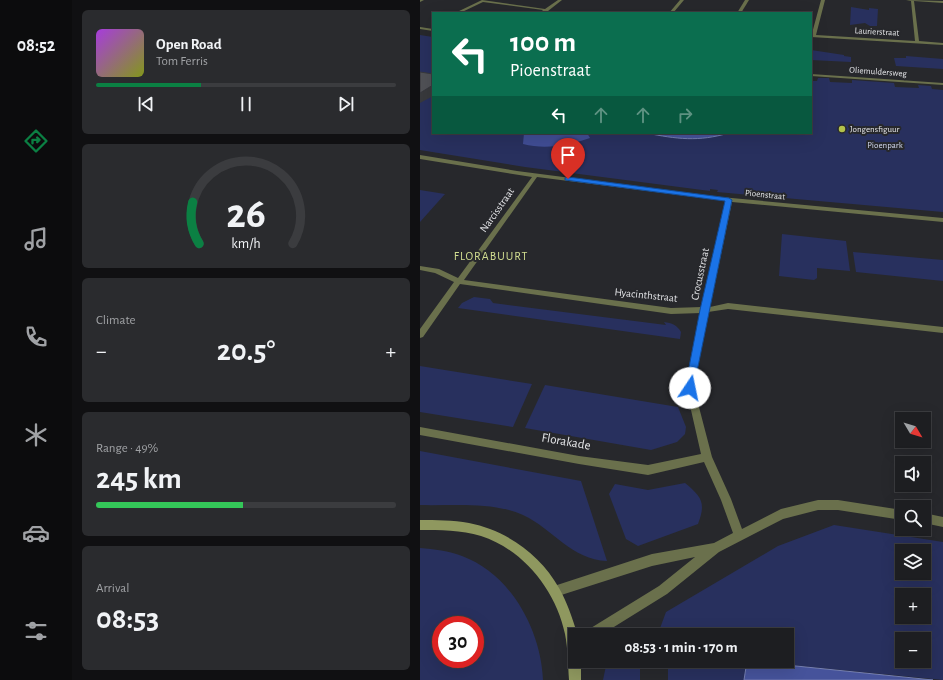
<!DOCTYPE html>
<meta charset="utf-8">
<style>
:root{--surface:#1d1e21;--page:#2a2b2e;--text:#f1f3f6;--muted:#a0a2a5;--line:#3b3c3f;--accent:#0b8043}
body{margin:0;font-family:"Alegreya Sans",sans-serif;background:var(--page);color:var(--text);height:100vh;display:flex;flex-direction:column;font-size:15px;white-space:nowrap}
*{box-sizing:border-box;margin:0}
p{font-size:13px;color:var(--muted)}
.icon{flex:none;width:22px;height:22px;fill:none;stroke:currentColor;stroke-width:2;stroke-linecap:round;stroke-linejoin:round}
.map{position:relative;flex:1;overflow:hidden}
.details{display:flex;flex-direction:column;gap:10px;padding:10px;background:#101012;width:348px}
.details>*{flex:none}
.hud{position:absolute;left:12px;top:12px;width:380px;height:122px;border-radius:0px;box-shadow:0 4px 16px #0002,0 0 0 1px var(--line);background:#0b6e4f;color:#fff;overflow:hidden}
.needle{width:26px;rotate:128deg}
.tools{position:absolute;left:475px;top:412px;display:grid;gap:8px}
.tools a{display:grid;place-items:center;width:36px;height:36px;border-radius:0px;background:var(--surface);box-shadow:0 4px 16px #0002,0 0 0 1px var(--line);font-size:20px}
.speed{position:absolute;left:12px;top:616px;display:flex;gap:8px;font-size:20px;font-weight:700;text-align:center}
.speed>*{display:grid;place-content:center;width:52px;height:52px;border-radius:50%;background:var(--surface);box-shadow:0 4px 16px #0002,0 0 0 1px var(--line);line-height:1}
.speed .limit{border:6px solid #d22;background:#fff;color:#111}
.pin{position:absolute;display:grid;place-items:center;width:34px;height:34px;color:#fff;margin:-41px -17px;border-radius:50% 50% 50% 0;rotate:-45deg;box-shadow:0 0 4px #0007}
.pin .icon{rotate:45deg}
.me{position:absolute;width:44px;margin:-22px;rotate:11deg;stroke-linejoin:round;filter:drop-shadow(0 0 3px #0008)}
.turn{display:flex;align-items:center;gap:14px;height:84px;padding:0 12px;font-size:18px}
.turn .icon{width:52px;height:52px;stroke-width:2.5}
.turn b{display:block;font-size:28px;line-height:34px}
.lanes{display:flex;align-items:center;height:38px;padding:0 12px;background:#0003;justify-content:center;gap:20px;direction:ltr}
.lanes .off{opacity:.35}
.big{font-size:30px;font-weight:700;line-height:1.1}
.details .card{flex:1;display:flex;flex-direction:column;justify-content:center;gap:6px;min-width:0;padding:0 14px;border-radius:6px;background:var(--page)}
.details .dial{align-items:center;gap:0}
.dial svg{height:104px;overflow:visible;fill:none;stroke:var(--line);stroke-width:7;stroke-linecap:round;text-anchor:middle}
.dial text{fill:var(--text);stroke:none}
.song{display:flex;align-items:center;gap:12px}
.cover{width:48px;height:48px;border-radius:6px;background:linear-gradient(135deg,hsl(280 70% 55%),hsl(70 70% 35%))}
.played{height:4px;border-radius:2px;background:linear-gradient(90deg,var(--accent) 35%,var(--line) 35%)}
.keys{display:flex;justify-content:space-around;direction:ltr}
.heat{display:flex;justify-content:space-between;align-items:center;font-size:22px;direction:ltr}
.charge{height:6px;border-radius:3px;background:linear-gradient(90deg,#34c759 49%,var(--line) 0)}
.trip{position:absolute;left:148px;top:628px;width:226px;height:40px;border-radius:0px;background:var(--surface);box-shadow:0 4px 16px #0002,0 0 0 1px var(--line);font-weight:700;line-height:40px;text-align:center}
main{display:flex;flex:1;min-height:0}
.tabs{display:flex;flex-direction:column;width:72px;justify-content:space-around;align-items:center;background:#0c0c0d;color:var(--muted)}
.tabs .icon{width:28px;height:28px}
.tabs .selected{color:var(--accent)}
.tabs b{font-size:18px;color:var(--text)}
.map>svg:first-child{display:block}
.green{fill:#28305e;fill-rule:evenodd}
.forest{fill:#404d94}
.water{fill:#46539b;stroke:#757fb2}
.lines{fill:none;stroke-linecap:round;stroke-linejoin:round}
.street{fill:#6a704c;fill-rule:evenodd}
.secondary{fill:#8f985f;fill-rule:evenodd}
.shaded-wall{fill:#38393c}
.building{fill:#505156;stroke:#38393c}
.route{fill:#1a73e8;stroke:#114b97}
.poi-dot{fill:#b3c24b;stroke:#27282c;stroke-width:1.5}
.labels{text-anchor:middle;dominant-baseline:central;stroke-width:4;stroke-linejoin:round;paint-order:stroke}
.far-street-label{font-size:9px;fill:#e4e5e8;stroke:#27282c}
.far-poi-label{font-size:9px;fill:#e4e5e8;stroke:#27282c;text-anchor:start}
.far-park-label{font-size:9px;fill:#d2d8ed;stroke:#27282c}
.street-label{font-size:11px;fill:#e4e5e8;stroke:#27282c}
.neighbourhood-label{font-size:12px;letter-spacing:1px;fill:#d1dd90;stroke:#27282c}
.near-street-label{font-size:13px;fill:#e4e5e8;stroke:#27282c}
</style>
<main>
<nav class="tabs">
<b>08:52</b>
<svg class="icon selected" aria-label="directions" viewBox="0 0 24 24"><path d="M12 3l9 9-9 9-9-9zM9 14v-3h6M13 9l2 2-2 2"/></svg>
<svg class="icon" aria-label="music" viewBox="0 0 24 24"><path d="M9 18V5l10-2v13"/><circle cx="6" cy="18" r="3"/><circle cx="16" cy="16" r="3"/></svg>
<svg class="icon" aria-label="phone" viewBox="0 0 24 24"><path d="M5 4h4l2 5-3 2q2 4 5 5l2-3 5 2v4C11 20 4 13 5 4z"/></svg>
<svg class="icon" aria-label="climate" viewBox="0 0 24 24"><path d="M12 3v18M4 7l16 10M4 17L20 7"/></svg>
<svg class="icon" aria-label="car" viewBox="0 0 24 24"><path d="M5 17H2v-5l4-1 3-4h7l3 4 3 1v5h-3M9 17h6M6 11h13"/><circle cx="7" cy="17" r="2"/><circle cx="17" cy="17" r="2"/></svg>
<svg class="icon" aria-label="filters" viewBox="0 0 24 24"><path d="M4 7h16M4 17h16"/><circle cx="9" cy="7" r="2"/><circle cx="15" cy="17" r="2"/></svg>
</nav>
<section class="details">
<div class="card">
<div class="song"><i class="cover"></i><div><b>Open Road</b><p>Tom Ferris</p></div></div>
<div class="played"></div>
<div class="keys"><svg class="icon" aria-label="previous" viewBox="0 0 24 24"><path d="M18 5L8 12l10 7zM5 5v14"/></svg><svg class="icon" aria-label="pause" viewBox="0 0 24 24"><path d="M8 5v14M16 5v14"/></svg><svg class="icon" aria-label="next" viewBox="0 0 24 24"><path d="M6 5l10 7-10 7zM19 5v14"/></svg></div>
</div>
<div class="card dial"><svg viewBox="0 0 100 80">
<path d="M14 69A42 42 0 1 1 86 69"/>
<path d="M14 69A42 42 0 0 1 9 37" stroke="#0b8043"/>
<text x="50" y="56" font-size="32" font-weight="700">26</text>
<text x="50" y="72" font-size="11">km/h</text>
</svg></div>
<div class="card"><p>Climate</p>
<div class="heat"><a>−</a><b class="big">20.5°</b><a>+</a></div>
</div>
<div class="card"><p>Range · 49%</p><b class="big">245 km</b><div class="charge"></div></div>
<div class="card"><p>Arrival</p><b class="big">08:53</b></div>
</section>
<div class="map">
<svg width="523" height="680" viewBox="0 0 523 680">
<rect width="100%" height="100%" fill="#27282c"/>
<g class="green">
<polygon points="431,7 449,10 449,8 458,9 457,26 450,26 445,23 430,25"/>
<polygon points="0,35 13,37 13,133 391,133 391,81 397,81 398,78 409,78 410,82 432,83 432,80 474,83 475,87 499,88 498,85 511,86 512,89 523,90 523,212 297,192 298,190 290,189 290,191 105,167 0,150"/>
<polygon points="391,50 424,55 424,56 431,57 431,62 391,60"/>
<polygon points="486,56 523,59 523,69 476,66 474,58 486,58"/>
<polygon points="0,190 25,194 0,222"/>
<polygon points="362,234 426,241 430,271 397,268 397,278 394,280 359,276"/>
<polygon points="433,252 523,260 523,281 436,272"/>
<path d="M54 297 70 299 73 303 246 325 244 322C252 323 257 325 261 332L260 339 38 308 42 303Z"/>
<polygon points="0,366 112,384 93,427 0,412"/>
<polygon points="125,385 258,407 266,427 265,434 257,442 231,450 105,428"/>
<path d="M0 451 161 481 187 561C152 560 133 529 103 515 71 501 34 506 0 505Z"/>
<path d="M265 483C282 497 286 503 278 524L218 546 206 539 189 494 195 484 228 490Z"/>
<path d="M414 525 523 542V680L328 661 324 680H248V661H367V635H240L239 631 246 612 358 546ZM482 551H504V573H482ZM482 595H504V617H482ZM482 639H504V661H482Z"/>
<path d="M0 548C14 549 29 551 42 556 91 574 121 630 123 680H0ZM21 625H55V659H21Z"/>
<polygon points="187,661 220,661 220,680 183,680"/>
</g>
<path class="forest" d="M104 133H167L170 138C149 145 126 150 103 144Z"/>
<g class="water">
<path d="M226 133H309C278 142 257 139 226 133Z"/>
<polygon points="327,661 513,680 324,680"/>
</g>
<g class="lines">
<g class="street">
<polygon points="0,0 4,0 0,2"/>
<polygon points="62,0 125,9 138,0 142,0 128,11 123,13 121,12 123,10 63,2 40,13 35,13"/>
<polygon points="260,0 264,0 253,13 249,13"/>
<polygon points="325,0 329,0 321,13 317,13"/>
<polygon points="401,0 405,0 396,35 495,41 491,1 486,0 523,1 523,3 494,1 499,41 523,43 523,45 391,37"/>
<polygon points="0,27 13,29 13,31 0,29"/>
<polygon points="391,74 523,83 523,85 391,76"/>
<path d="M0 155 97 171 290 196 523 218V222L312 202 290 307 308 303 523 327V333L308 309 288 312 274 388 292 457 311 499 322 529 361 509 398 500H418L482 510V520L418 510H398L363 519 299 552 247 594 181 635H164L166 631 239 586 275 557 232 566 135 597 131 595 129 591 131 587 232 554 294 543 313 533 301 500 284 462 228 475 159 464 0 435V427L159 456 228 465 281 454 266 388 281 313 251 314 40 284 3 337 0 338V329L34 282 15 273 0 270V266L19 269 38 278 112 177 0 159ZM117 177 306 201 282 307 251 308 44 280Z"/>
<polygon points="504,513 523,517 523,527 504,523"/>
</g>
<path class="secondary" d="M0 520C16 520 33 520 49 523 86 530 121 555 139 588 147 602 152 617 157 633V635H155V661H161V680H149C148 665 148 649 145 634 136 591 104 550 61 536 41 530 20 530 0 530Z"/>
</g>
<polygon class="shaded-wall" points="13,85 13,96 0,103 0,93"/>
<polygon class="building" points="0,72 13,74 13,85 0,93"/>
<polygon class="route" points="148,177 309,198 312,200 273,391 266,391 265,388 280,310 305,201 145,180 145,178"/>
<circle class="poi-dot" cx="422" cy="129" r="4"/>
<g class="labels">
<g class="far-street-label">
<text transform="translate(457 32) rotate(3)">Laurierstraat</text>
<text transform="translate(458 72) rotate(4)">Oliemuldersweg</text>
<text transform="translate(345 195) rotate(6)">Pioenstraat</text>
</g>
<g class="far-poi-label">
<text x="430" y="129">Jongensfiguur</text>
</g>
<g class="far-park-label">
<text x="465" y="145">Pioenpark</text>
</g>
<g class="street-label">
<text transform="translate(77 210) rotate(-55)">Narcisstraat</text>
<text transform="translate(280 274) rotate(-78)">Crocusstraat</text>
<text transform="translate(226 295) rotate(6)">Hyacinthstraat</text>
</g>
<g class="neighbourhood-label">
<text x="71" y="256">FLORABUURT</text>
</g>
<g class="near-street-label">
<text transform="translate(146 442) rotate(10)">Florakade</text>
</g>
</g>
</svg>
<div class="tools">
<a><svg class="needle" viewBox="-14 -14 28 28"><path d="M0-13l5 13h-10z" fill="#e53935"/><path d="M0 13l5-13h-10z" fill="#a0a2a5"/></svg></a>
<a><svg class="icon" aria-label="sound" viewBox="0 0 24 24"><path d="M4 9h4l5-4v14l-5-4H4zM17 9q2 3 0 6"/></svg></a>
<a><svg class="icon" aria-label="search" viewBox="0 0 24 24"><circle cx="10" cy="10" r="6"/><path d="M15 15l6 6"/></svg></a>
<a><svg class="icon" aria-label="layers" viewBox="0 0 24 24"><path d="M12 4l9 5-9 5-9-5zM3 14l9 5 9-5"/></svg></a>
<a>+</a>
<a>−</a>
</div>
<div class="speed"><div class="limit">30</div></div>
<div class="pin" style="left:148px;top:179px;background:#d93025"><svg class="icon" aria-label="arrive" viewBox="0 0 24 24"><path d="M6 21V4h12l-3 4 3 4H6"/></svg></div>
<svg class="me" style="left:270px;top:388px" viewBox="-20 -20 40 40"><circle r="19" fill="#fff"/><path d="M0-13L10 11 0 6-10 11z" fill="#1a73e8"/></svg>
<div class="trip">08:53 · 1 min · 170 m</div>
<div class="hud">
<div class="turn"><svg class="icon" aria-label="left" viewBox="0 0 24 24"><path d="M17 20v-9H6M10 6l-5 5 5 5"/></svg><div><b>100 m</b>Pioenstraat</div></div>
<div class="lanes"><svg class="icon" aria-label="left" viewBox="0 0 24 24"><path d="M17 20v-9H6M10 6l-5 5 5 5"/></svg><svg class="icon off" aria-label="ahead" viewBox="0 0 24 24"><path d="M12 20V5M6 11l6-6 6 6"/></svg><svg class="icon off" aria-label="ahead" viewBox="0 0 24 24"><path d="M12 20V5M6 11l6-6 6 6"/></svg><svg class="icon off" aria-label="right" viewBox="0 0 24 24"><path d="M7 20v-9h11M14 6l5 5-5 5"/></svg></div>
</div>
</div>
</main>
